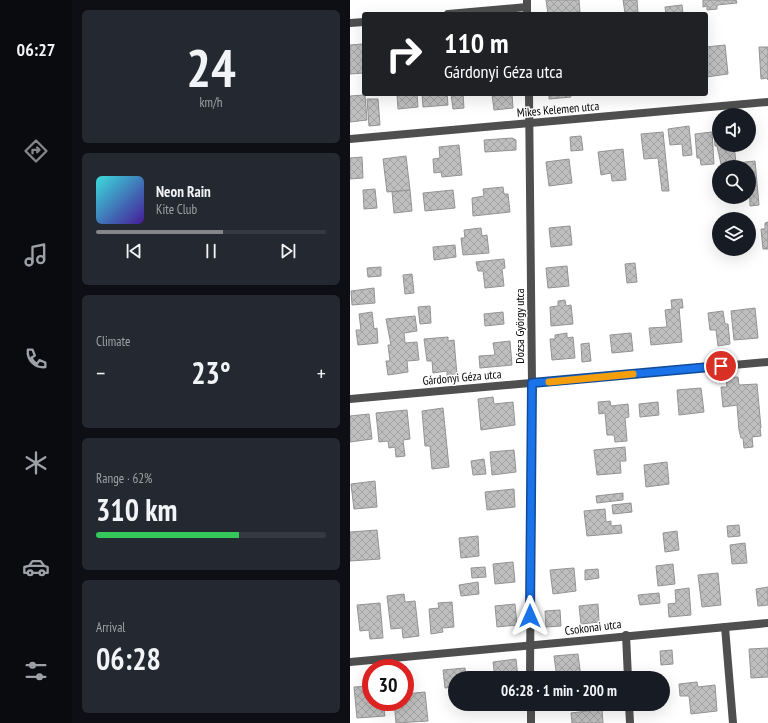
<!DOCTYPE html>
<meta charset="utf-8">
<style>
:root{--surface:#171b24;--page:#242831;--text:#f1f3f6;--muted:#9ea1a6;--line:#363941;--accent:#858687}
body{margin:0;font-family:"PT Sans Narrow",sans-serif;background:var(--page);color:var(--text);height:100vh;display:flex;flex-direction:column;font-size:15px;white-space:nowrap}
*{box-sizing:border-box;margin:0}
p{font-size:13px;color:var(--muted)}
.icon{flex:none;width:22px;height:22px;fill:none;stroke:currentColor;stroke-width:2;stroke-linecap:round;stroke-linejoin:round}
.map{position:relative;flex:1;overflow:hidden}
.sheet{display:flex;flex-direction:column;gap:10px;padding:10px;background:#0d0f14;width:278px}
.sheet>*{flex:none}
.banner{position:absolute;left:12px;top:12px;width:346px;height:84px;border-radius:4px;box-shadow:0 4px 16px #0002;background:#202124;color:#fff;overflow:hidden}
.buttons{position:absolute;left:362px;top:108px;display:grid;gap:8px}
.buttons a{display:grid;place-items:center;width:44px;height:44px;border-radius:50%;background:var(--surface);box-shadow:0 4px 16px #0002;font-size:20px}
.speed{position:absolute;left:12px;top:659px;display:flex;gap:8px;font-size:20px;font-weight:700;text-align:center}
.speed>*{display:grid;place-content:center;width:52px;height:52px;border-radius:50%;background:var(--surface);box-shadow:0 4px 16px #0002;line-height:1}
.speed .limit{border:6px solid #d22;background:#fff;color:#111}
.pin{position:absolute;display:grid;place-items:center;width:34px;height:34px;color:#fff;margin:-17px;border:2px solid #fff;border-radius:50%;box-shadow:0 1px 4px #0007}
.me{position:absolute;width:44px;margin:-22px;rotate:0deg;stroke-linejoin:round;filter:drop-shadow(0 0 3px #0008)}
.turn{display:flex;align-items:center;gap:14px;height:84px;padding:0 16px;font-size:18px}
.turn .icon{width:52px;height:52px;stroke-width:2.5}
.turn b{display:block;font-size:28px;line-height:34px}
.big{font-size:30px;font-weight:700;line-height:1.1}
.sheet .tile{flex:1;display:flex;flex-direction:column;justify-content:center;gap:6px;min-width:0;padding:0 14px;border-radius:6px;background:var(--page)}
.sheet .dial{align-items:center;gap:0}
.dial b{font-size:52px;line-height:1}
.song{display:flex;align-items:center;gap:12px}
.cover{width:48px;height:48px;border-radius:6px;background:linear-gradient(135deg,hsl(180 70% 55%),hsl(260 70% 35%))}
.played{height:4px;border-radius:2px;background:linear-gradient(90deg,var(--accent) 55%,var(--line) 55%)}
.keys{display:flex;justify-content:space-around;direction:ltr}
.heat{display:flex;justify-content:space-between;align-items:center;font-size:22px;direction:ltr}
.charge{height:6px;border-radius:3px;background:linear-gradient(90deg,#34c759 62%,var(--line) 0)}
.trip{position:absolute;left:98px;top:671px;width:222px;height:40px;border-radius:20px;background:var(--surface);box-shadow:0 4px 16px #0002;font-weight:700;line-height:40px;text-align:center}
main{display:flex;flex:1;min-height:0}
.tab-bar{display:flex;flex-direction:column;width:72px;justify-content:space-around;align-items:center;background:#090b0e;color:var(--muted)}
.tab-bar .icon{width:28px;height:28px}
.tab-bar .active{color:var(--accent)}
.tab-bar b{font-size:18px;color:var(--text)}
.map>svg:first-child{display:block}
.building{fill:url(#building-cross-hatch);stroke:#939393}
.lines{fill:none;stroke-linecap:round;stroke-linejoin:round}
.street{stroke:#4f4f4f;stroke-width:8}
.route-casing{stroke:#114b97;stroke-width:10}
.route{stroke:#1a73e8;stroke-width:7}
.slow{stroke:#f59e0b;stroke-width:7}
.labels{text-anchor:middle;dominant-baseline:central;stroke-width:3;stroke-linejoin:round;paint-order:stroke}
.street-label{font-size:12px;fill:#000;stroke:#fff}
</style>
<main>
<nav class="tab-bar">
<b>06:27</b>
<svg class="icon active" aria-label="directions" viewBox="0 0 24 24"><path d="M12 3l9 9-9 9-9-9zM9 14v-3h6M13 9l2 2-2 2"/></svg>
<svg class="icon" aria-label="music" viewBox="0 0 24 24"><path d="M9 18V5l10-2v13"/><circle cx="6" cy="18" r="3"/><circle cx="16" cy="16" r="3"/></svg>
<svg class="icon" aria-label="phone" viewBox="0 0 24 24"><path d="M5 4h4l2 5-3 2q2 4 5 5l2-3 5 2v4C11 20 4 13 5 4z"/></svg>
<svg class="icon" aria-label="climate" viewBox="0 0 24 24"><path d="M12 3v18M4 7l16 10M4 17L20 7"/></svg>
<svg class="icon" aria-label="car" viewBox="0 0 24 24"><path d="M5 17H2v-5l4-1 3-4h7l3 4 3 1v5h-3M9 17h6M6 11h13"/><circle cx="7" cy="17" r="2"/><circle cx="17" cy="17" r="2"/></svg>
<svg class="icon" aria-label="filters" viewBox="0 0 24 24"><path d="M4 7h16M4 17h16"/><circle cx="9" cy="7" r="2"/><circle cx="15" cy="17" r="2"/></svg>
</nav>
<section class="sheet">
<div class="tile dial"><b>24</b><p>km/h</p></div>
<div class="tile">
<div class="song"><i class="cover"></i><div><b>Neon Rain</b><p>Kite Club</p></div></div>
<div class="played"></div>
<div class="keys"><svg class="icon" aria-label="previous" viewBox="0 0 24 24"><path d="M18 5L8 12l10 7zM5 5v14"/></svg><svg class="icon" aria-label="pause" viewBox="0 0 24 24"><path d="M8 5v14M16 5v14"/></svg><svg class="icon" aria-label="next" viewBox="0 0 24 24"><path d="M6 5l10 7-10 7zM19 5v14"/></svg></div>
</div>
<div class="tile"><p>Climate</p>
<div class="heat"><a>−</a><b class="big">23°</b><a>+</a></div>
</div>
<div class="tile"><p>Range · 62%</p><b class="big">310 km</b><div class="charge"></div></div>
<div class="tile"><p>Arrival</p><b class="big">06:28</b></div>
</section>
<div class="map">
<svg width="418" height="723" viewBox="0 0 418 723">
<defs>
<pattern id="building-cross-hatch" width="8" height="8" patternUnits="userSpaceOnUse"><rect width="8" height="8" fill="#bfbfbf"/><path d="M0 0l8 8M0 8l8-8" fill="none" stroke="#a2a2a2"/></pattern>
</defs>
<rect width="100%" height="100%" fill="#fff"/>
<g class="building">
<polygon points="196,0 229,0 230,12 198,14"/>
<polygon points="273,0 287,0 288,12 275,13"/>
<polygon points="353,0 386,0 387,3 367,5 367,9 357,10 357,6 353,7"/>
<polygon points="332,5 333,14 316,14 315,7"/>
<polygon points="13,44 14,73 0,74 0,45"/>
<polygon points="375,45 378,74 356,77 356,47"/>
<polygon points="409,47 418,47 418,80 417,78 411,79"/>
<polygon points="47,94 67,94 68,107 48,109"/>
<polygon points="72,94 97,94 98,105 73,107"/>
<polygon points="101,94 113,94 114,108 103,109"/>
<polygon points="142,94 162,94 163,108 144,110"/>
<polygon points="199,94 220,94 221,97 199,99"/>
<polygon points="15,95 17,120 0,122 0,96"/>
<polygon points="17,99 28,99 30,125 19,126"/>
<polygon points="339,126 342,155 333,156 332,144 320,145 318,129"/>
<polygon points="369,128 369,145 384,145 386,163 371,164 367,146 365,146 364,129"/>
<polygon points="313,132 319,191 312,191 308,158 294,159 291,134"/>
<polygon points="362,132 364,164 351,165 350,158 347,158 345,134"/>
<polygon points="231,136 233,150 221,151 220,137"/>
<polygon points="162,138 166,140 166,150 135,152 134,140"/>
<polygon points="109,145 112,175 92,177 91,172 84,173 83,159 90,158 89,147"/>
<polygon points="273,149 276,180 262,181 261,173 251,175 248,152"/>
<polygon points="56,156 60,190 37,192 33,159"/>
<polygon points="12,157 13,178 0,179 0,158"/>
<polygon points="219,159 222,183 199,186 196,162"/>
<polygon points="405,161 409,205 400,206 399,167 387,167 387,163"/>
<polygon points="153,187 154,194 158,194 160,212 123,216 122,198 134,196 133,189"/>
<polygon points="25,189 27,208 14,209 13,190"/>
<polygon points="60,190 62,211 44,213 42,192"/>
<polygon points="103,190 105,208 75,211 73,193"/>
<polygon points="418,222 418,249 413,249 411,229 415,229 415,223"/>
<polygon points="220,226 222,245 201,247 199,228"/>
<polygon points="131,228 132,236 137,235 139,253 113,255 111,238 115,238 114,230"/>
<polygon points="105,245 106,257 84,260 83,247"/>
<polygon points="154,259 155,268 152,269 154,286 135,288 133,271 128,271 126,262"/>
<polygon points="285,263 287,282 277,283 275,264"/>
<polygon points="217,266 219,286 198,288 196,268"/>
<polygon points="31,267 31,276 18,277 17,268"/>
<polygon points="62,274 64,293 55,294 53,275"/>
<polygon points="24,288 25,303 2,305 1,291"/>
<polygon points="332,299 333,308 329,308 332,342 301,345 299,328 317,327 315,310 322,309 321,300"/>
<polygon points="215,300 216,306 221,305 223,324 201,326 200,307 208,306 208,301"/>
<polygon points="80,306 81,323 70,324 68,307"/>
<polygon points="405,308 408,338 384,340 381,311"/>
<polygon points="373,311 375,324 378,324 380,344 368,346 366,330 360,330 358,313"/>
<polygon points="22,312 24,329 27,328 28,343 8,345 6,330 11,330 9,314"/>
<polygon points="153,312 154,324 135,326 134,314"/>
<polygon points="65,316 67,331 54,333 55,343 67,342 69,360 57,361 58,372 38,375 36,361 40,361 38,345 41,345 36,319"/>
<polygon points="217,333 217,338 223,337 225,358 202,360 200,339 205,339 205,335"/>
<polygon points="281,333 283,351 262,353 260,335"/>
<polygon points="98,337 98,341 104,340 107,375 97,376 97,371 83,373 82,361 77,361 74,339"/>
<polygon points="160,341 162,365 130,368 129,356 145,355 143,343"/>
<polygon points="239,343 241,361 232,362 231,344"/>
<polygon points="388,377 389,385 407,384 411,428 410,428 411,436 402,437 403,447 394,448 393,438 391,438 389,430 387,405 373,407 371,387 377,387 376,378"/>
<polygon points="351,388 354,412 329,415 327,390"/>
<polygon points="143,397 144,404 163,402 165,425 131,430 128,399"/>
<polygon points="260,401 261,406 278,404 279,417 275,418 277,441 265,442 264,435 257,435 255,413 249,414 248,402"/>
<polygon points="308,402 309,415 290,417 289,404"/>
<polygon points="93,408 99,467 82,469 80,446 75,446 72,411"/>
<polygon points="57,410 60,439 53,440 55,456 46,457 45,447 39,448 38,441 29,442 26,413"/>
<polygon points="19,414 22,439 0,442 0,416"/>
<polygon points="275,447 276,461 270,461 271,473 247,475 244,450"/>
<polygon points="164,450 166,472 142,475 140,452"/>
<polygon points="134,459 136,474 123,475 121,461"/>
<polygon points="317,462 319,484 296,487 294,465"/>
<polygon points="25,481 27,507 4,509 1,484"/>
<polygon points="164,489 165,507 137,510 135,492"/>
<polygon points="273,493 273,500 247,503 246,496"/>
<polygon points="281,503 282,512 263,514 262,505"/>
<polygon points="255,509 256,522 261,521 261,526 271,525 272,533 237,536 234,511"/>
<polygon points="389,525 390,536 378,537 377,526"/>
<polygon points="27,530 30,559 0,561 0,532"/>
<polygon points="327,531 329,550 315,552 313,533"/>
<polygon points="128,536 129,556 111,558 109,538"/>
<polygon points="395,543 397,563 382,564 380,545"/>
<polygon points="163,562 165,582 145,584 143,564"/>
<polygon points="323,564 325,584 308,586 306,566"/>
<polygon points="135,567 136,577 122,578 121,568"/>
<polygon points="224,568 226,591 203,594 200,570"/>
<polygon points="248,569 249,578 235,580 235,570"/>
<polygon points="368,573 371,605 352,607 348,575"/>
<polygon points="128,582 129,594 111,596 109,585"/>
<polygon points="418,587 418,605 408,606 406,589"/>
<polygon points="339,588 341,615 319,617 318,604 326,603 325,590"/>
<polygon points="309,593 310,603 290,605 288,595"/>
<polygon points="54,594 55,602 65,601 69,636 53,638 52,628 41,629 37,596"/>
<polygon points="102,602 104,627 92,628 93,632 81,634 79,609 89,608 88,603"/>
<polygon points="30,603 33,638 20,639 19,630 10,631 7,605"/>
<polygon points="165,604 167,625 147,627 145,606"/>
<polygon points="248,604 249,622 231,624 229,606"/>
<polygon points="210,610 211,626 196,627 195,611"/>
<polygon points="418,648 418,677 401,678 399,649"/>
<polygon points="322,650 323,664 311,665 310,651"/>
<polygon points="228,654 231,678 207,678 204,656"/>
<polygon points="166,659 168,678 145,678 143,662"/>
<polygon points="115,668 116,678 105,678 104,698 103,687 95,688 93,670"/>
<polygon points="347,682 348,687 365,685 367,711 341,714 339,696 330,696 329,684"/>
<polygon points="21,686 21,702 33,702 35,716 7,718 4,687"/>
<polygon points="55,692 55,694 75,692 78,721 46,723 44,702 55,702"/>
<polygon points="252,709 253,723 222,723 221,713"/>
</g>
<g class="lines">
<g class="street">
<polyline points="177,0 177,14"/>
<polyline points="98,14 177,7"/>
<polyline points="0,23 14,22"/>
<polyline points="179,94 182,383 180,678"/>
<polyline points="0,139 418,102"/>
<polyline points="0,399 418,362"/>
<polyline points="375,627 383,723"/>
<polyline points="276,635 278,678"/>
<path d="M0 662C139 650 279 636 418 623"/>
<polyline points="181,704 181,723"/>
<polyline points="279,704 280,723"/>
</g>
</g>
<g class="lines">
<g class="route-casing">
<polyline id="route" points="180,616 182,383 371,366"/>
</g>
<use href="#route" class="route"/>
<polyline class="slow" points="199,382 283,374"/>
</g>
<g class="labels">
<g class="street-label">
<text transform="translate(208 109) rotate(-5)">Mikes Kelemen utca</text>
<text transform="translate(169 326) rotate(-90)">Dózsa György utca</text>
<text transform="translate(112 377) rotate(-5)">Gárdonyi Géza utca</text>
<text transform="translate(243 627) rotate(-7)">Csokonai utca</text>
</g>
</g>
</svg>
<div class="buttons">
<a><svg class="icon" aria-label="sound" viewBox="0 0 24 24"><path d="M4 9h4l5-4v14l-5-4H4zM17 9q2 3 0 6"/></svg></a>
<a><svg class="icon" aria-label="search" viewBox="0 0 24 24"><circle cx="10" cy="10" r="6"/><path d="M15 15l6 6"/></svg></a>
<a><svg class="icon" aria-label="layers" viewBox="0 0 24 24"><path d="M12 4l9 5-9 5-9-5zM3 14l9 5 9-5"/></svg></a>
</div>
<div class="speed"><div class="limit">30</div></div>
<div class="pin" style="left:371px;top:366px;background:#d93025"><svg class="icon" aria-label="arrive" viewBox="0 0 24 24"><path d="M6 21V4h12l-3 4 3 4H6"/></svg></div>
<svg class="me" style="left:180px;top:616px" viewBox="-20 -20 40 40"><path d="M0-17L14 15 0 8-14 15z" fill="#1a73e8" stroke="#fff" stroke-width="4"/></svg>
<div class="trip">06:28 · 1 min · 200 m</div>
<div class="banner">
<div class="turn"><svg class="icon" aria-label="right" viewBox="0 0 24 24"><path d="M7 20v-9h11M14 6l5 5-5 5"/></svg><div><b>110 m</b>Gárdonyi Géza utca</div></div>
</div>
</div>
</main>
